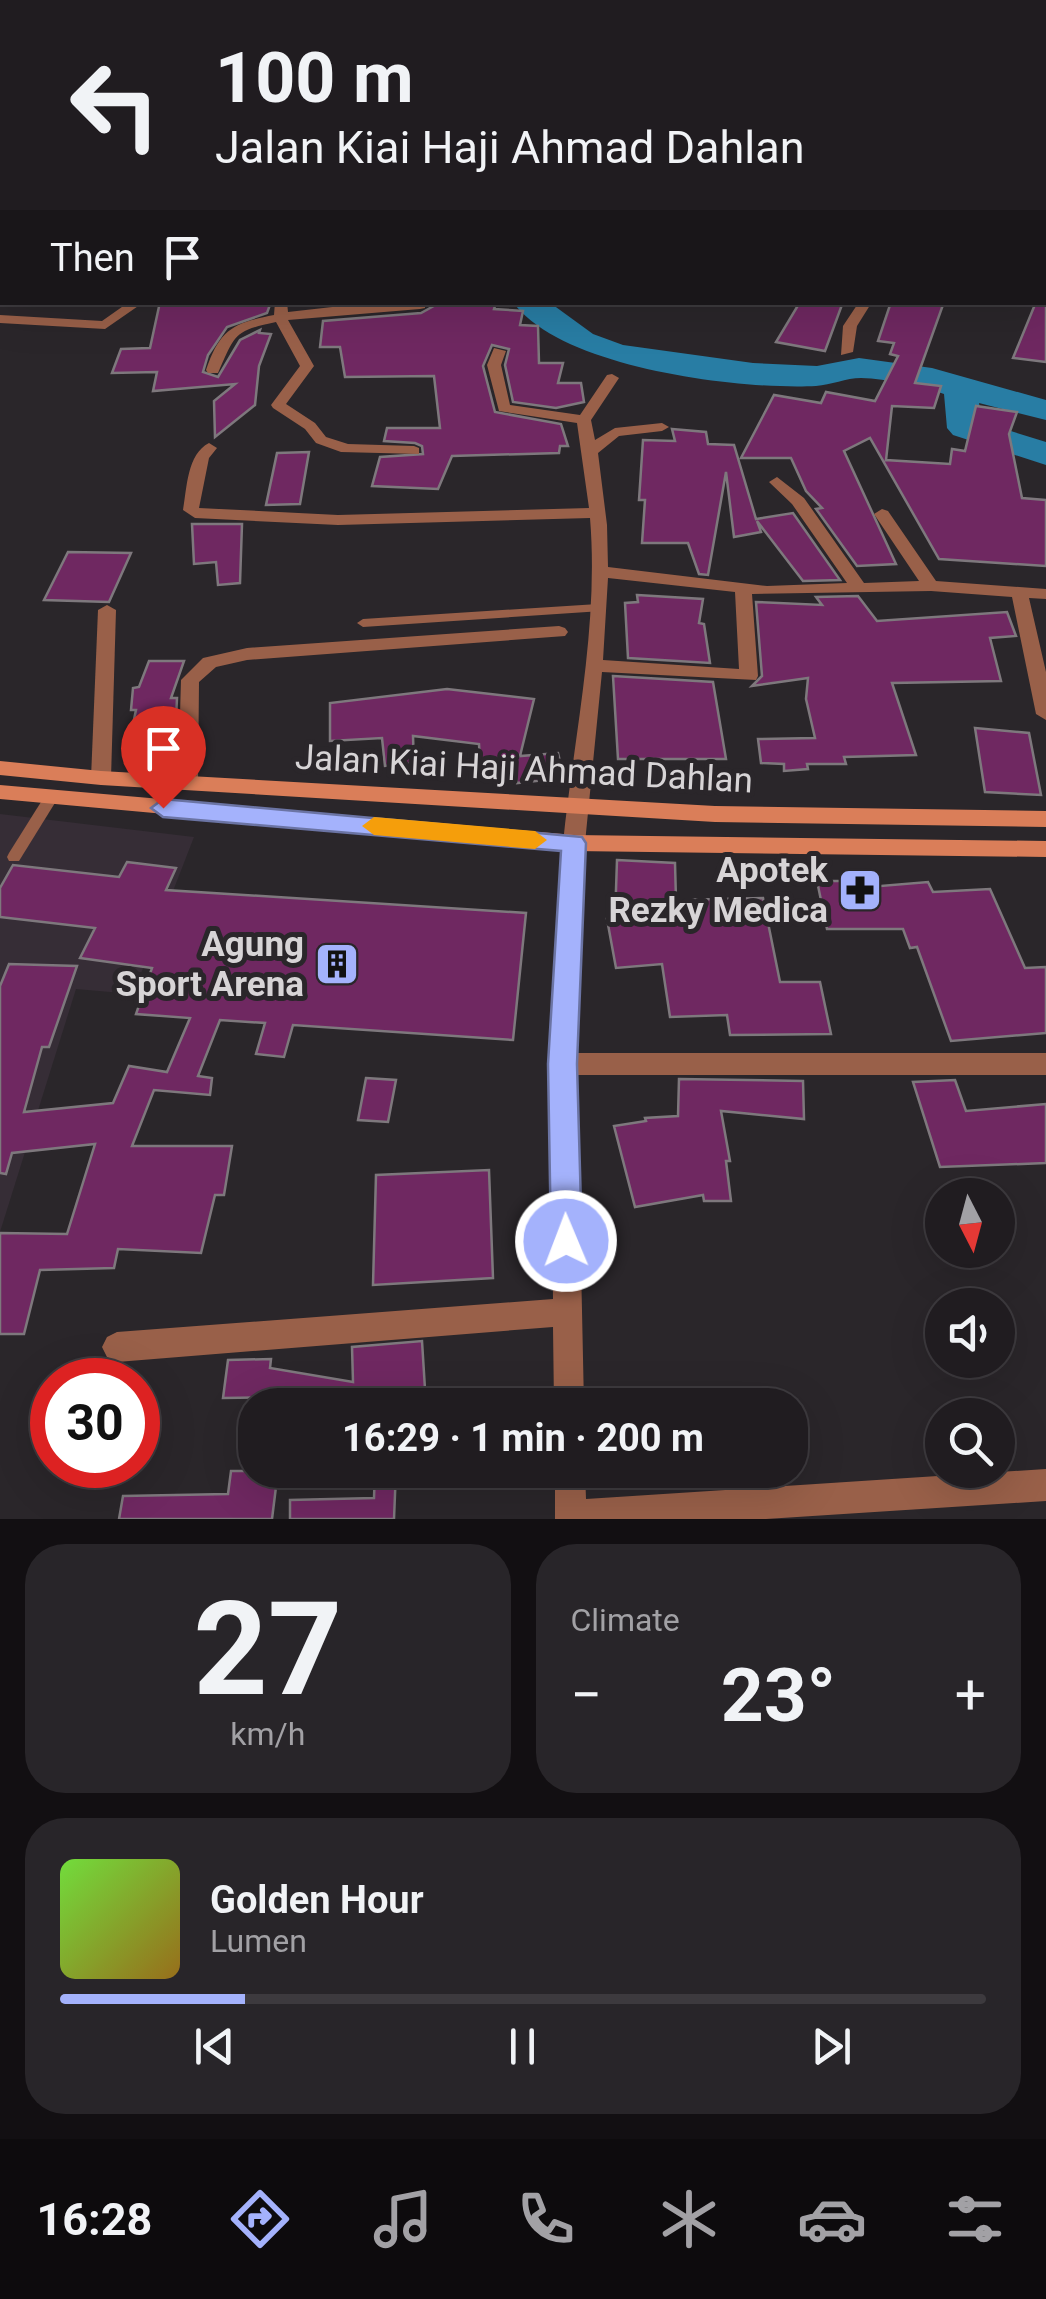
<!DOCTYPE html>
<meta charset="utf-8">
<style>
:root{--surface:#201c20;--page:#282529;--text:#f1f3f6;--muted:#a2a1a5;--line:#3d3a3e;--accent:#a4b2fc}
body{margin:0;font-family:Roboto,sans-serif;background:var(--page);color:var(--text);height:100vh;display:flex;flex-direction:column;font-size:38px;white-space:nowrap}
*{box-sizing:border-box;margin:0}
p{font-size:32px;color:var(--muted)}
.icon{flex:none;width:55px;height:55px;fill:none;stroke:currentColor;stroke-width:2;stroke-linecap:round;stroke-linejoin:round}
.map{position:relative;height:1519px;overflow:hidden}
.drawer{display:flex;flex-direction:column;gap:25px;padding:25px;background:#120f12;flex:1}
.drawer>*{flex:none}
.banner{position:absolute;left:0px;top:0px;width:1048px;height:305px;box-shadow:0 10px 40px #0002,0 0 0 2px var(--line);background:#201c20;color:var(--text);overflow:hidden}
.needle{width:65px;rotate:174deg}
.buttons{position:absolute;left:925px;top:1178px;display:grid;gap:20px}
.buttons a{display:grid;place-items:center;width:90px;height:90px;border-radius:50%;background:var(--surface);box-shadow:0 10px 40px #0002,0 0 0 2px var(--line);font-size:50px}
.speed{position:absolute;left:30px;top:1358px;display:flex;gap:20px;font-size:50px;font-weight:700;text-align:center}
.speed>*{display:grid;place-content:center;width:130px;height:130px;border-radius:50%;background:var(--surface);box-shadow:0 10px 40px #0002,0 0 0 2px var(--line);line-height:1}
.speed .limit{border:15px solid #d22;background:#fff;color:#111}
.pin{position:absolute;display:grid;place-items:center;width:85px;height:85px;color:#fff;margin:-102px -42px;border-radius:50% 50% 50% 0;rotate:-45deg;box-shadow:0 0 10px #0007}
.pin .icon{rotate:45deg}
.me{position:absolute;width:110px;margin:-55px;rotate:359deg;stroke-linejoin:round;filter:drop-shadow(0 0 8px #0008)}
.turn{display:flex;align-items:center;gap:35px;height:210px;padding:0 50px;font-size:45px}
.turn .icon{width:130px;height:130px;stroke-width:2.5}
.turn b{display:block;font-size:70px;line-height:85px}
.then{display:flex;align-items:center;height:95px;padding:0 50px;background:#0003;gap:20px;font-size:38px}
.big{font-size:75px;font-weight:700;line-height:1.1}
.drawer .card{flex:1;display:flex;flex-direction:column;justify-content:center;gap:15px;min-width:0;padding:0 35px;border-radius:40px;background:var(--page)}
.drawer .dial{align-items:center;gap:0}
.dial b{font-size:130px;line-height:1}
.song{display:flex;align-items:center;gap:30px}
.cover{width:120px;height:120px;border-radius:15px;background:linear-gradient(135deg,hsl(100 70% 55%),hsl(40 70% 35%))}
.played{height:10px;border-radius:5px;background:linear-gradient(90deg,var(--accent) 20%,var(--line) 20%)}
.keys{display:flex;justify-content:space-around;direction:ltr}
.heat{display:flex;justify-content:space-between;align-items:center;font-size:55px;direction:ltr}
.drawer .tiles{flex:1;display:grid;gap:25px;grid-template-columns:1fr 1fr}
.card:last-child{grid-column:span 2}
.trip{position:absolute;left:238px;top:1388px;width:570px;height:100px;border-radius:40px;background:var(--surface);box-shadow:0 10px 40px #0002,0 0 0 2px var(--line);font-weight:700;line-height:100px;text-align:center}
.dock{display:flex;height:160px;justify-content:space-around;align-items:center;background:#0d0b0d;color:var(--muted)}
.dock .icon{width:70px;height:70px}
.dock .selected{color:var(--accent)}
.dock b{font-size:45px;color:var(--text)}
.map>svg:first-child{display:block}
.built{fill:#362d36}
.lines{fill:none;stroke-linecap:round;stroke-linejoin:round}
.river{fill:#287da4;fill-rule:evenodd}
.building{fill:#6f2861;stroke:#7e787d;stroke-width:2.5}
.lane{fill:#996049;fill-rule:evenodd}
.street{fill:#996049;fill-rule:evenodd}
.secondary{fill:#da7e59;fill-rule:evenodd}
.route{fill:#a4b2fc;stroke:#6b74a4;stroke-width:2.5}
.slow{fill:#f59e0b}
.labels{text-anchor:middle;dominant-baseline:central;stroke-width:10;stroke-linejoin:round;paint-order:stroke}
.street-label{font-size:35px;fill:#d7d4d6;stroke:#2a262a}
.poi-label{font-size:35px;font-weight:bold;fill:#d7d4d6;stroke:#2a262a;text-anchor:end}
</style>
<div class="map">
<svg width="1046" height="1519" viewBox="0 0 1046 1519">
<rect width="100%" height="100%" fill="#2a262a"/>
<polygon class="built" points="0,814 194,837 133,994 76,989 0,1232"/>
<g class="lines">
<g class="river">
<rect x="0" y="106" width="2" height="15"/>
<path d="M513 302H549L593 334 623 345 753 363 817 366 859 358 932 368 1046 400V420L979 403 982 422 1046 442V465L953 435 947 428 944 394C919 385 888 379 861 378 846 378 831 385 816 386 739 390 560 368 513 302Z"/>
</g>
</g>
<g class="building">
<polygon points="1046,280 1046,362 1013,358 1036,302 1045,302"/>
<polygon points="160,302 271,302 267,313 227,327 208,355 203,372 218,377 240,340 260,330 259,333 271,334 259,366 255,405 215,437 214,401 235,384 153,391 157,372 112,373 121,349 150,348"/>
<polygon points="441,302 496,303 494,309 523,311 520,325 538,326 539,363 563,363 558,383 581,383 584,402 556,408 513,402 505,365 509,349 492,345 483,366 495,412 561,424 568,446 560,446 559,453 452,456 438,489 372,486 380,457 423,454 422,446 415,443 384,441 387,428 440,428 434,376 345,377 340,347 320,347 323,321 421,313"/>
<polygon points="800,302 843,302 825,351 776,342"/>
<polygon points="891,302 944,302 915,383 941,386 934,408 892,406 886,460 950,464 952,449 965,451 976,406 1017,412 1009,434 1022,498 1046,500 1046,566 939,559 870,438 844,451 896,564 857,566 816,509 822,508 806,491 791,458 741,458 774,395 821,403 826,392 875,401 898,356 890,354 894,343 878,341"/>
<polygon points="672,429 706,432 708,444 734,445 756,519 793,513 840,580 803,581 757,521 761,532 734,537 726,472 708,575 699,574 688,543 642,543 645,500 639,500 643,440 675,441"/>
<polygon points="309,452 300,504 266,505 277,453"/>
<polygon points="192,524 242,524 240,583 218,585 216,562 194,564"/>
<polygon points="68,552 131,553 109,602 44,600"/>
<polygon points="637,595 703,599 699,623 704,624 710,663 628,658 625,603 638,602"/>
<polygon points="858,596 877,621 1007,612 1016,636 990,638 1001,681 892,683 916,755 844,757 846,764 807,764 808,769 784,771 784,764 761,763 758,739 815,738 806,699 808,678 752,686 762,676 756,602 822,605 816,597"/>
<polygon points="149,661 184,661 171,698 177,698 175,741 129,743 136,710 131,710 133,688 139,687"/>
<polygon points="613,676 713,682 726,759 618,759"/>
<polygon points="447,689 534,699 520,756 558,753 564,778 517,783 516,773 481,777 479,744 413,736 414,763 385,766 382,738 330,741 330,703"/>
<polygon points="975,728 1029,733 1041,795 985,792"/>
<polygon points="617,860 675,863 676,900 763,898 780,982 820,982 831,1034 730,1035 727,1015 670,1017 662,964 616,968 607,919 615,919"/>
<polygon points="127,862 176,868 166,890 526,913 513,1040 293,1025 284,1057 256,1054 265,1023 220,1020 198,1076 212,1078 210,1095 154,1090 132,1146 232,1146 224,1195 215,1195 201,1253 118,1249 114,1268 40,1270 24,1334 0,1334 0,1233 67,1234 95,1144 12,1153 6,1174 0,1173 0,986 9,964 77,966 49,1047 42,1047 24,1112 113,1103 129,1066 167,1072 190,1018 136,1014 152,968 80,958 95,928 0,917 0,888 13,865 119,877"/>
<polygon points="817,881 867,881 869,887 928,882 933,892 990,889 1025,968 1046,967 1046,1033 951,1041 917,947 910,948 903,929 827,929"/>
<polygon points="366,1078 396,1080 388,1122 358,1120"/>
<polygon points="679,1079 803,1081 804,1119 721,1111 730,1161 726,1161 731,1201 704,1201 703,1195 635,1207 614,1126 646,1121 645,1118 678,1116"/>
<polygon points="955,1080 966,1111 1046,1104 1046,1163 940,1167 913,1082"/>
<polygon points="489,1170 493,1278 373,1285 376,1175"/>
<polygon points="422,1341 426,1405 284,1405 286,1397 223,1398 228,1360 271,1359 270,1368 353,1382 352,1347"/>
<polygon points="375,1470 396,1470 394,1519 290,1519 290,1500 374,1498"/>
<polygon points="231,1471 278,1471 272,1519 119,1519 123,1496 228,1494"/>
</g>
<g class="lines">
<g class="lane">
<rect x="0" y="33" width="2" height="4"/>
<rect x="0" y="171" width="2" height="4"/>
<rect x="0" y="246" width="2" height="4"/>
<polygon points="2,287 2,294 0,295 0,288"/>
<polygon points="598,604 602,605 604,608 602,611 363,627 357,623 363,619"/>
<polygon points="51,793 58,798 19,861 9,861 7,857 9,853 46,794"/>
</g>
<g class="street">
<rect x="1045" y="159" width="1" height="7"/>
<rect x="1045" y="230" width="1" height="8"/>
<polygon points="129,302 144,302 105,329 0,323 0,315 102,321"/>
<path d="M275 302H287L288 312 350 305 425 302V308L420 309 288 320 314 366 286 404 315 423 326 437 348 444 414 446 419 448V454L341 452 316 443 305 429 273 408 271 405 300 366 276 322C232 331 235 336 218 373H208L206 370C220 329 233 323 274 315Z"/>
<polygon points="859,302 872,302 857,326 853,352 841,355 843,326"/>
<path d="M494 348 506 351 501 365 510 405 580 415 607 375 612 374 619 378 591 420 595 440 615 428 662 423 669 427 662 431 619 436 598 453 607 525 608 567 767 586 847 583 792 504 769 482 777 477 804 498 864 583 919 581 874 514 882 509 888 511 936 581 1046 589V599L1029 598 1046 672V720L1036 714 1012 597 931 591 752 594 758 676 756 680 602 672 585 843 577 1053H1046V1075H577L584 1405H554L553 1327 117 1362 107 1357 102 1347 107 1337 117 1332 553 1299C551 1146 549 995 563 843 574 735 599 627 590 518L338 525 195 518 183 510C187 488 187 454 209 443L217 448 209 458 199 508 338 515 589 508 577 423 499 411 487 365ZM608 578 735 592 739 669 603 660Z"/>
<polygon points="107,605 116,610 111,778 101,785 91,778 98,610"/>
<polygon points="559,626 565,628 568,632 565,636 247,660 216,667 199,682 198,783 188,790 178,783 181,680 203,658 247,648"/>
<polygon points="1046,1469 1046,1501 766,1519 555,1519 555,1470 585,1470 586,1499"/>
</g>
<g class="secondary">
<rect x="165" y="0" width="8" height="2"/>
<polygon points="906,0 916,0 917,2 908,2"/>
<rect x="1045" y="106" width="1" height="7"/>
<rect x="1045" y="121" width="1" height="7"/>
<polygon points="2,223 2,232 0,233 0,224"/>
<polygon points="0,761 101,771 715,806 1046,811 1046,827 715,822 101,785 0,775"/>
<polygon points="0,785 574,835 1046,841 1046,857 574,851 0,799"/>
</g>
</g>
<polygon class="route" points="163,799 582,837 586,843 577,1064 582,1241 578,1252 566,1256 555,1252 551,1241 548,1064 561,851 163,817 151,808"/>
<polygon class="slow" points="374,817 535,831 547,840 535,849 374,835 362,826"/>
<defs>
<g id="pharmacy-square" transform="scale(2.25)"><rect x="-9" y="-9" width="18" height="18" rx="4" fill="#a4b2fc" stroke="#2a262a"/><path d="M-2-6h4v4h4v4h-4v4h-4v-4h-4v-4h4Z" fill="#111"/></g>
<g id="building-square" transform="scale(2.25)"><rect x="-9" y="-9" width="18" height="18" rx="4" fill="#a4b2fc" stroke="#2a262a"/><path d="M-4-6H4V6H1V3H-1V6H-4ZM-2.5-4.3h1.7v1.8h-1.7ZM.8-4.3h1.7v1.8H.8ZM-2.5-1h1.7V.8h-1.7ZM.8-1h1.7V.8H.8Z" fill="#111"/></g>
</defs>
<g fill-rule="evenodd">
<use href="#pharmacy-square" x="860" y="890"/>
<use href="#building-square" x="337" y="964"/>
</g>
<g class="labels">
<g class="street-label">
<text transform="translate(524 769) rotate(3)">Jalan Kiai Haji Ahmad Dahlan</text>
</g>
<g class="poi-label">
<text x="828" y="870">Apotek<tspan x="828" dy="40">Rezky Medica</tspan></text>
<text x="304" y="944">Agung<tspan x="304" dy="40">Sport Arena</tspan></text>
</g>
</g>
</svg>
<div class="buttons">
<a><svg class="needle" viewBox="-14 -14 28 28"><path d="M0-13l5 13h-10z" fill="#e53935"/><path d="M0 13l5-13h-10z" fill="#a2a1a5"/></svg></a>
<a><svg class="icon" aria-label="sound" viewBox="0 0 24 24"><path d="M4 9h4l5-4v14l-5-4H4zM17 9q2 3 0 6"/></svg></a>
<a><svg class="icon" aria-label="search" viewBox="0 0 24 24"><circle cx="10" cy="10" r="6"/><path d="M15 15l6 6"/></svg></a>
</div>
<div class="speed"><div class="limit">30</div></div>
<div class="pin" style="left:163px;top:808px;background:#d93025"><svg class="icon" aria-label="arrive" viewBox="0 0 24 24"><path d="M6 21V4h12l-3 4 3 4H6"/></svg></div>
<svg class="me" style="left:566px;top:1241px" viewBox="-20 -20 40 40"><circle r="17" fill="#a4b2fc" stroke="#fff" stroke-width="3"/><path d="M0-11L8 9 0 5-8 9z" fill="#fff"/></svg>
<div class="trip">16:29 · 1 min · 200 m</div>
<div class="banner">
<div class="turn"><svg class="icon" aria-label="left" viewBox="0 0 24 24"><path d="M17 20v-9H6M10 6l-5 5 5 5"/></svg><div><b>100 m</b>Jalan Kiai Haji Ahmad Dahlan</div></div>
<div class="then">Then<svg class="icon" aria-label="arrive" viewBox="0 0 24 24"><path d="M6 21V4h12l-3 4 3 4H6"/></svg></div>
</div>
</div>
<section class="drawer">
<div class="tiles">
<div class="card dial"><b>27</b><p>km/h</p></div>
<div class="card"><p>Climate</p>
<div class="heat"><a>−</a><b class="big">23°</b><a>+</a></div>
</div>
<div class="card">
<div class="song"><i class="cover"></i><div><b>Golden Hour</b><p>Lumen</p></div></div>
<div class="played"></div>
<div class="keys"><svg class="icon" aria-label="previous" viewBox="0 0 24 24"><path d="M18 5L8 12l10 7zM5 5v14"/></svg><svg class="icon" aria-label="pause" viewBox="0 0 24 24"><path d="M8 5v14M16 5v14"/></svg><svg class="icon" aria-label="next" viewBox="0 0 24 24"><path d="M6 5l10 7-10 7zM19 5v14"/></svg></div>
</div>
</div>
</section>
<nav class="dock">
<b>16:28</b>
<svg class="icon selected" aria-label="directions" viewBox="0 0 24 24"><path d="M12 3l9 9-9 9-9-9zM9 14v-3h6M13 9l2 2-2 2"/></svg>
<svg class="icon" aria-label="music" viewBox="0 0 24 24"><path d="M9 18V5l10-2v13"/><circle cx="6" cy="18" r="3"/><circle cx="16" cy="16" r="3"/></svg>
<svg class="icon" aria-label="phone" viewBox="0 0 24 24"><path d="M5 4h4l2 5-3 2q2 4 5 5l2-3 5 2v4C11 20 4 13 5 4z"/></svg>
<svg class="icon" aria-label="climate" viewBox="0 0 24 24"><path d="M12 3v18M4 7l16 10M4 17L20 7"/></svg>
<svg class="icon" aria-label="car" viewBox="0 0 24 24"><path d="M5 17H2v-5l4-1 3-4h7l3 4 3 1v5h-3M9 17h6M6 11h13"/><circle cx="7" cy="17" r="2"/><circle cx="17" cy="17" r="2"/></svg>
<svg class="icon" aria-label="filters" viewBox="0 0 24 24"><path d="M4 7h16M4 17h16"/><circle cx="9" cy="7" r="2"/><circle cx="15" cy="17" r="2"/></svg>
</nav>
